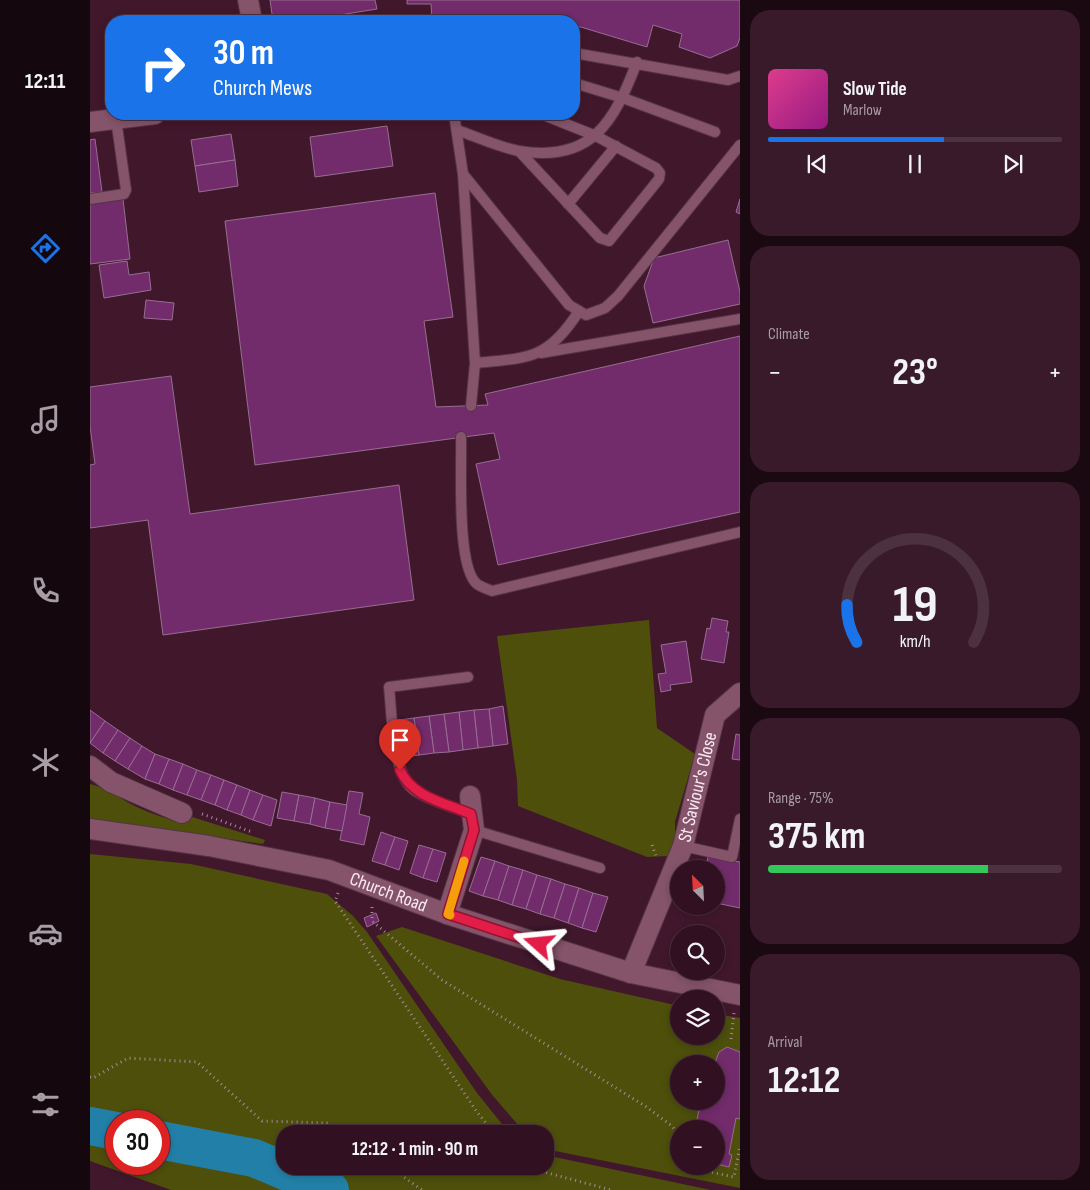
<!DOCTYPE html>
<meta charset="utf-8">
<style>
:root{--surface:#311121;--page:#391a2a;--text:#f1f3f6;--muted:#a89da5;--line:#4c313f;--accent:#1a73e8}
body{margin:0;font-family:"Sofia Sans Condensed",sans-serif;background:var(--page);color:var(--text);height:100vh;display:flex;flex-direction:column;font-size:19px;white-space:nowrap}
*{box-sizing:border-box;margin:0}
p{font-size:16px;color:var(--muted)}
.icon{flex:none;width:28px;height:28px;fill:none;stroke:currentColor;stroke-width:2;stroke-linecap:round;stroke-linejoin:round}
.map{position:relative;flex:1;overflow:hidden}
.panel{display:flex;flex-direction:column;gap:10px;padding:10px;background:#1b0912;width:350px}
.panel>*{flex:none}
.banner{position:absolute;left:15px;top:15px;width:475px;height:105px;border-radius:20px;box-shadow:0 2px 8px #0003,0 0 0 1px var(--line);background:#1a73e8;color:#fff;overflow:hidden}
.needle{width:32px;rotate:336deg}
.buttons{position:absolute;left:580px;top:860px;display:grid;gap:10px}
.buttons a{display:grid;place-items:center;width:55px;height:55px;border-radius:50%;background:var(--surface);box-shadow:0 2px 8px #0003,0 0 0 1px var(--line);font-size:25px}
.speed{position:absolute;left:15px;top:1110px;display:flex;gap:10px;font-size:25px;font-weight:700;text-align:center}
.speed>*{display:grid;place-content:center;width:65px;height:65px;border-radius:50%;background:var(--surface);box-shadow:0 2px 8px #0003,0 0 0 1px var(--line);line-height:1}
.speed .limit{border:8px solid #d22;background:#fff;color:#111}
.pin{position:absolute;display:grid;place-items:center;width:42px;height:42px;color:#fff;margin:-51px -21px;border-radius:50% 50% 50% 0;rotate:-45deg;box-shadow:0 0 5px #0007}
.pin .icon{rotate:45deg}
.me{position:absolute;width:55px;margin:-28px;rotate:288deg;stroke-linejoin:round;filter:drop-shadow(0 0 4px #0008)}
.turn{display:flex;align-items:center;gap:18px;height:105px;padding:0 25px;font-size:22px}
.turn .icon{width:65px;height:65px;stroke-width:2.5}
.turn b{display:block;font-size:35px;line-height:42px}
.big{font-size:38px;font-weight:700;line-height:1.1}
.panel .card{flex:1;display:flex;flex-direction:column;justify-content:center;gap:8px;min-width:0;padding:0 18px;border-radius:20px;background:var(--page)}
.panel .dial{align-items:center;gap:0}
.dial svg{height:130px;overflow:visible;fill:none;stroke:var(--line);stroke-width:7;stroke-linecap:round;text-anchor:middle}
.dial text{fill:var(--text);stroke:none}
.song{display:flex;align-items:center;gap:15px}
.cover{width:60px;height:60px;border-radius:8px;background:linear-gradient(135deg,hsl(330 70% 55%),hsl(310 70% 35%))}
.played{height:5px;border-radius:2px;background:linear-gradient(90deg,var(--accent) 60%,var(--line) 60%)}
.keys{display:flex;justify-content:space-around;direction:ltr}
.heat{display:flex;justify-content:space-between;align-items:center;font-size:28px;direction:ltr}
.charge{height:8px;border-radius:4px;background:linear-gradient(90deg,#34c759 75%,var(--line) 0)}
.trip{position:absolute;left:186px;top:1125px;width:278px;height:50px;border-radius:20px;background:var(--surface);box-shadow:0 2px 8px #0003,0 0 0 1px var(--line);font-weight:700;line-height:50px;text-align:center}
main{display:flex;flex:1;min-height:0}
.tab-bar{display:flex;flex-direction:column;width:90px;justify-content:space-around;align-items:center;background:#14070d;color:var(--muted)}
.tab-bar .icon{width:35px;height:35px}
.tab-bar .selected{color:var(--accent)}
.tab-bar b{font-size:22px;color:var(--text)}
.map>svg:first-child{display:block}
.green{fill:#4d4f0b;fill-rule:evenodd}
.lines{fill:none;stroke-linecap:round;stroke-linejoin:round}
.river{stroke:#2280a8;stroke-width:38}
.building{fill:#722b6b;stroke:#976e91}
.lane-casing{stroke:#553445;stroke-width:12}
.street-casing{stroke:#553445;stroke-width:22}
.path{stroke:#a78b98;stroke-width:3;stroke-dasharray:1 4;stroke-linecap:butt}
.lane{stroke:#85546a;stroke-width:10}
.street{stroke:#85546a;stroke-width:20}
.route-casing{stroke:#92132f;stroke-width:12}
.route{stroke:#e11d48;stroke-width:9}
.slow{stroke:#f59e0b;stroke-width:9}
.labels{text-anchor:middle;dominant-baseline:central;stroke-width:5;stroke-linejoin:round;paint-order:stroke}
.street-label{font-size:19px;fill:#fbeaf1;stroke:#360d22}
</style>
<main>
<nav class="tab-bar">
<b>12:11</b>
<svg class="icon selected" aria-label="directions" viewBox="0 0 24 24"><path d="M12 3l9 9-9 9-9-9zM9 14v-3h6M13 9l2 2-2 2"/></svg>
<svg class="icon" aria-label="music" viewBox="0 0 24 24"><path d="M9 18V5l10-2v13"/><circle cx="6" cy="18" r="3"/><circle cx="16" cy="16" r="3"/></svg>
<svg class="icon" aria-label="phone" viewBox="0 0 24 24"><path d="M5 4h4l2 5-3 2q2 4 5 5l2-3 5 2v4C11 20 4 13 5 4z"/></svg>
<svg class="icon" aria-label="climate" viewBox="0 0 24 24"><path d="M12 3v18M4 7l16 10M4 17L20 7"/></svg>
<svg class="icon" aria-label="car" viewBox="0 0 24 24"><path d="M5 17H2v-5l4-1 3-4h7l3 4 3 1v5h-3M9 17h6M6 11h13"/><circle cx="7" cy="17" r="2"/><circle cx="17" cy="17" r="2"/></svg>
<svg class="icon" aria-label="filters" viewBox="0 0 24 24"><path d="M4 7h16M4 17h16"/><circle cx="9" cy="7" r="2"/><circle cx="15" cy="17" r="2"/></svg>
</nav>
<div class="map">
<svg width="650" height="1190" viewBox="0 0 650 1190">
<rect width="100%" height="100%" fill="#41172c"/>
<g class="green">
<polygon points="559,620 567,728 605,754 585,822 585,845 578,856 557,857 428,806 427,780 407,636"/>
<path d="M0 784C15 787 26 796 39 803 56 812 74 818 92 823L96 815 175 840 173 844 0 819Z"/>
<path d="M0 854 101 864 237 894 263 916 277 932 387 1093 420 1134H195V1166H455V1155L621 1190H81L0 1161ZM26 1121H69V1164H26Z"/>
<path d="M312 927 470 979 589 1006V1036H626V1014L650 1018V1188L455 1149V1134H436L403 1096 286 936ZM589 1064H626V1101H589ZM589 1129H626V1166H589Z"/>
</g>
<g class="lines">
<g class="river">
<polyline points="0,1126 26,1131"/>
<polyline points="69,1140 164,1158 240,1190"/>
</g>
</g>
<g class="building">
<polygon points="180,0 285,0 287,9 212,21 183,21"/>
<polygon points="317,0 650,0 650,38 647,46 620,58 589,47 592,34 563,25 557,47 484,25 484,21 405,21 405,18 342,19 341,4 317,4"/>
<polygon points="391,114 410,114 410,116 391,118"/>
<polygon points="297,126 303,166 225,177 220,137"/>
<polygon points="141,134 145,160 105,166 101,140"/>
<polygon points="5,139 12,192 0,193 0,140"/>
<polygon points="145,160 148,186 109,192 105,166"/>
<polygon points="345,193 363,317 334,321 346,407 398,405 395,394 650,336 650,512 408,565 386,464 410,459 404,433 165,465 135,221"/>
<polygon points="33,199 40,259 0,264 0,203"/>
<polygon points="650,199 650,214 646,212"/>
<polygon points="638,240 650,292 650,304 563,323 554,286 564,258"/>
<polygon points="37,261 39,275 59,272 61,290 14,298 9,265"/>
<polygon points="56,300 84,303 82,320 54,318"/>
<polygon points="81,376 100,514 309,485 324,600 73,635 58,520 0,528 0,465 5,464 0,426 0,387"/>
<polygon points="622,618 638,621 636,632 639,632 634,663 611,659 617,628 620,629"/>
<polygon points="596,641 602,682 580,685 581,690 571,692 568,674 576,673 571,645"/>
<polygon points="413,706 418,744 403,746 399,709"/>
<polygon points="399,709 403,746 388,748 384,710"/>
<polygon points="0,710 15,721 0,743"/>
<polygon points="384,710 388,748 373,750 369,712"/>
<polygon points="369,712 373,750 359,752 354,714"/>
<polygon points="354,714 359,752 344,753 339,716"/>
<polygon points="339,716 344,753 329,755 324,718"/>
<polygon points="324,718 329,755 314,757 309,720"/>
<polygon points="15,721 28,730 13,753 0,743"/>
<polygon points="28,730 40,738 25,761 13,753"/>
<polygon points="646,734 650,735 650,760 642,759"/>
<polygon points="40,738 52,746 38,769 25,761"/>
<polygon points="52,746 65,754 55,779 38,769"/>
<polygon points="65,754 79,759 69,784 55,779"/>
<polygon points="79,759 93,764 83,790 69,784"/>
<polygon points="93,764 107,770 97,795 83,790"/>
<polygon points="107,770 121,775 111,800 97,795"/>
<polygon points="121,775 134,780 125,805 111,800"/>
<polygon points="134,780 147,785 137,810 125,805"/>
<polygon points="147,785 160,790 151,815 137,810"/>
<polygon points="160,790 173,795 163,820 151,815"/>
<polygon points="259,791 273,793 269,814 280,817 274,845 250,840"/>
<polygon points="192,792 209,795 204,821 187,818"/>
<polygon points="173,795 187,800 181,826 163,820"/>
<polygon points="209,795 225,798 220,824 204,821"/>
<polygon points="225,798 240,802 235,828 220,824"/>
<polygon points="240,802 257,805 252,831 235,828"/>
<polygon points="291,832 305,837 295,865 282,861"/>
<polygon points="305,837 318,841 309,870 295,865"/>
<polygon points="329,845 343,849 333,878 320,873"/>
<polygon points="343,849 356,853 347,882 333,878"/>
<polygon points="618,856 650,862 650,908 626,903 626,869 616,869"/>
<polygon points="391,857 405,861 393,896 379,891"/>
<polygon points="405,861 419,866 408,900 393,896"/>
<polygon points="419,866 433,870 422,905 408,900"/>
<polygon points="433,870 447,875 436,909 422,905"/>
<polygon points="447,875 461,879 450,914 436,909"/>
<polygon points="461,879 475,884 464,918 450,914"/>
<polygon points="475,884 489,888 478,923 464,918"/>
<polygon points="489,888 503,893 492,928 478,923"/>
<polygon points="503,893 518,897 506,932 492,928"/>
<polygon points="286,913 289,921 277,927 274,918"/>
<polygon points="637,1047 650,1052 650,1119 646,1118 639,1154 642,1155 639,1167 626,1164 626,1129 605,1129 609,1110 601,1109 602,1101 626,1101 626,1064 610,1064 611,1060 625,1063 629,1052"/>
</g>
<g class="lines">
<g class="lane-casing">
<g id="lane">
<polyline points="484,53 638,80 650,76"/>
<polyline points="484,83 533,98 625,132"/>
<polyline points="364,114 373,174 385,363 381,406"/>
<path d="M367 130C387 137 408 147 429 151 502 163 524 122 547 62"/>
<polyline points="429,151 510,238 519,241 569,179 570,173 566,168 506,136 451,114"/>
<polyline points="373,174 479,305 496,315 515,308 528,296 650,145"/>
<polyline points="0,199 34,194 36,190 26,119"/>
<polyline points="478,204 526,146"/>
<polyline points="451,353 650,319"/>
<path d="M385 363C438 358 458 360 489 311"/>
<path d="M371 437C372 466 366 567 387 584 391 587 397 589 402 591L650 532"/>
<path d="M378 677 299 687C302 714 302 774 324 790 340 801 363 807 381 814"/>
<polyline points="384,830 510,868"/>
<polyline points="593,846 642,857 650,819"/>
</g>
</g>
<g class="street-casing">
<g id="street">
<polyline points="158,0 162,21"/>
<polyline points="0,122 65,114"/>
<polyline points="0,766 21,782 92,813"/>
<path id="s1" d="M0 829 119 846 239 870 357 914 541 973 650 995"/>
<polyline points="357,914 384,830 380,796"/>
<path id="s2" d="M541 973 593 846 625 715 650 693"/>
</g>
</g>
<g class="path">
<polyline points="112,814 162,832"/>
<polyline points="562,845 566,856"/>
<polyline points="248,893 245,901 387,1112 405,1134"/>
<polyline points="282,907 282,921 352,980 555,1106 583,1127 589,1141"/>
<polyline points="641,1039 644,1013"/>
<polyline points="0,1077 3,1078 38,1058 107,1062 172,1121 238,1123 253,1134"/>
<polyline points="298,1166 332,1190"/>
<polyline points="432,1166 521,1190"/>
<polyline points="604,1166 606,1169 644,1177 650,1146"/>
</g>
<use href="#lane" class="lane"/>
<use href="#street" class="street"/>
</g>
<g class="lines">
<g class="route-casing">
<path id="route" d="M310 770C322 797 355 803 381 814L384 830 358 914 449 944"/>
</g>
<use href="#route" class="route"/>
<polyline class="slow" points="360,915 358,914 374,861"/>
</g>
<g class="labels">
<g class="street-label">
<text stroke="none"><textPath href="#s2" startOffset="198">St Saviour's Close</textPath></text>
<text stroke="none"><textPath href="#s1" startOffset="306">Church Road</textPath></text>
</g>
</g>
</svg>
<div class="buttons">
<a><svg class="needle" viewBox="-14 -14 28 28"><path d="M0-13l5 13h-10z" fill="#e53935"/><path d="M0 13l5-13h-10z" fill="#a89da5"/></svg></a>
<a><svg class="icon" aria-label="search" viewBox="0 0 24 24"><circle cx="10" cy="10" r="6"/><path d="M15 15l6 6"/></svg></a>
<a><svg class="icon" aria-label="layers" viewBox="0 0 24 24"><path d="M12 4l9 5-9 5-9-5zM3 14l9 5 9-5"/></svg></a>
<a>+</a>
<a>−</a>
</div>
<div class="speed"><div class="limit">30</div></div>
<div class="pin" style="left:310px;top:770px;background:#d93025"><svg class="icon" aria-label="arrive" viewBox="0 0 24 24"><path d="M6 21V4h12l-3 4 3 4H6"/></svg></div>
<svg class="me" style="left:449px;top:944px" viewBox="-20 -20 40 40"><path d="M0-17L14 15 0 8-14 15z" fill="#e11d48" stroke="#fff" stroke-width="4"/></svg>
<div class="trip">12:12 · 1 min · 90 m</div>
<div class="banner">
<div class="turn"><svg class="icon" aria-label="right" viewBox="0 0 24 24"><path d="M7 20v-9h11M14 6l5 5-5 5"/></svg><div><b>30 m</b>Church Mews</div></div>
</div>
</div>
<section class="panel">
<div class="card">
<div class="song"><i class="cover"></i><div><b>Slow Tide</b><p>Marlow</p></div></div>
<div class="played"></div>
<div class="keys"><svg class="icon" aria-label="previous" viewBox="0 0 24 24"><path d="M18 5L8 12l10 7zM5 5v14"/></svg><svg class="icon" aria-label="pause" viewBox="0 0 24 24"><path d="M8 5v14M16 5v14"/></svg><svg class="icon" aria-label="next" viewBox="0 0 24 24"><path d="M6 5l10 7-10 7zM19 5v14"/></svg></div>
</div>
<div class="card"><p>Climate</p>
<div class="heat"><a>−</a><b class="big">23°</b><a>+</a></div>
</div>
<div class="card dial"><svg viewBox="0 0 100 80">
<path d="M14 69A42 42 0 1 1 86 69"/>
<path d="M14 69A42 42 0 0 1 8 46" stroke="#1a73e8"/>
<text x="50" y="56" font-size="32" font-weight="700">19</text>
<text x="50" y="72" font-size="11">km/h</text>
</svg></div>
<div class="card"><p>Range · 75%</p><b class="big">375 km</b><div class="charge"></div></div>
<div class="card"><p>Arrival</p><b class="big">12:12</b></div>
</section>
</main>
